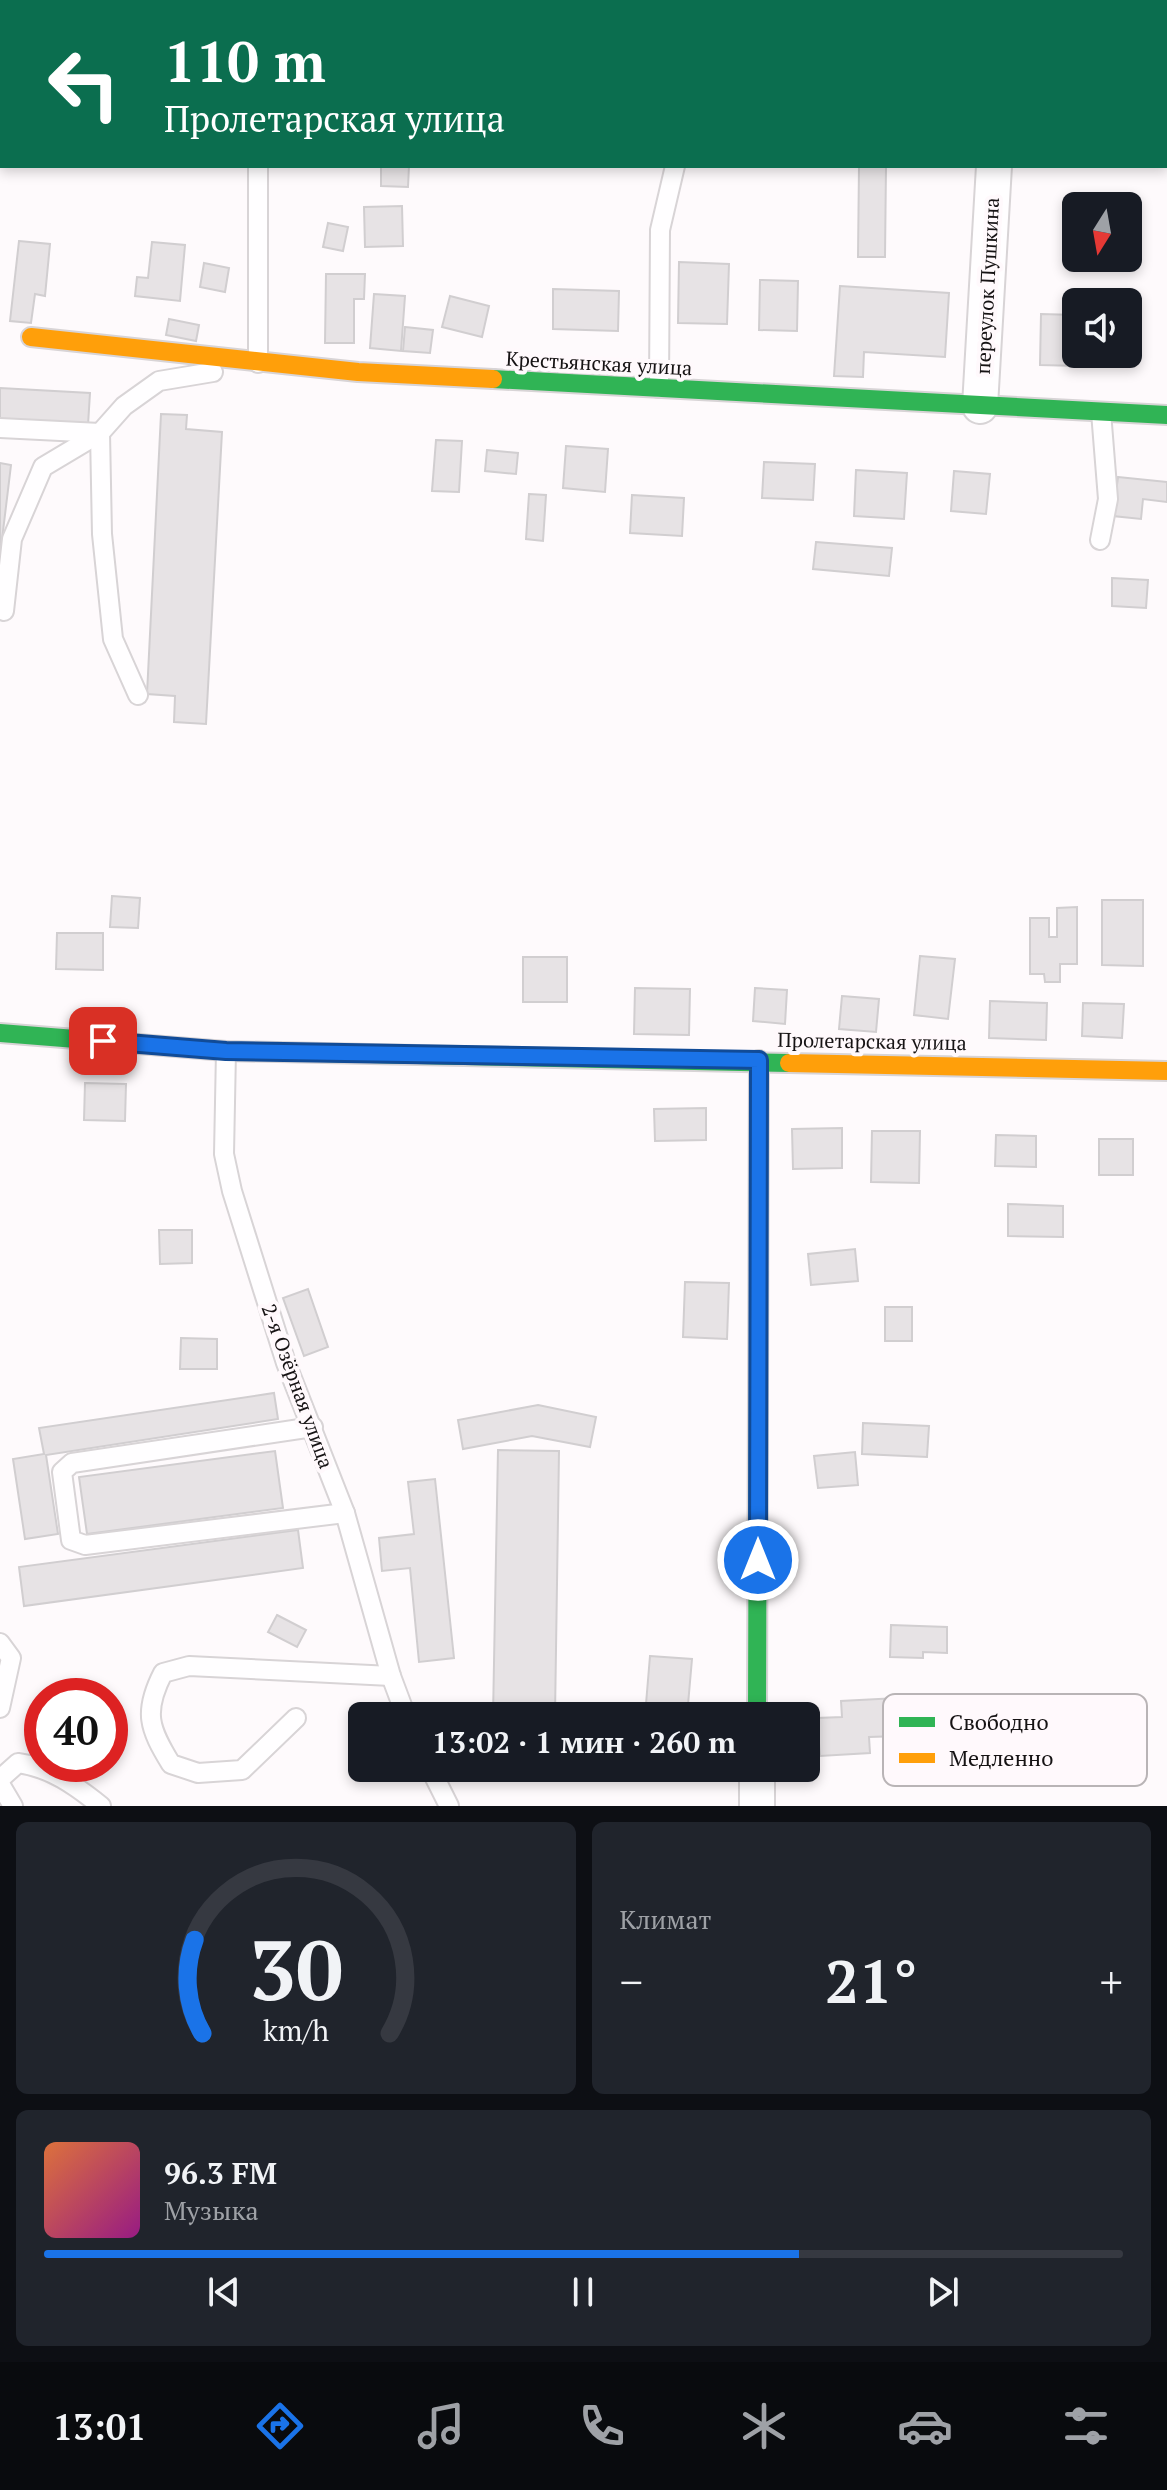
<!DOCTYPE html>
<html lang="ru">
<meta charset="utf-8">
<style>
:root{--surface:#171b24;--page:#20242c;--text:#f1f3f6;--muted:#9ea1a6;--line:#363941;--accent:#1a73e8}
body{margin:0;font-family:"PT Serif",serif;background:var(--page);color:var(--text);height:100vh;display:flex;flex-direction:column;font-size:30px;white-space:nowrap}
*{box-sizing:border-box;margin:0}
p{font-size:26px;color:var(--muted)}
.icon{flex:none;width:44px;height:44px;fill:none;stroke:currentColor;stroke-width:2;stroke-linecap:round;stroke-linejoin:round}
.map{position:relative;height:1806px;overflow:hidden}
.panel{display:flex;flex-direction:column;gap:16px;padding:16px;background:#0d0f14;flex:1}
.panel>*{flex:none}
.guide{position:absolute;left:0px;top:0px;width:1168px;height:168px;box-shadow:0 4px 12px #0003;background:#0b6e4f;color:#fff;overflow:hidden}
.needle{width:52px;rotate:191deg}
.tools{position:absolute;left:1062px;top:192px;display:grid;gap:16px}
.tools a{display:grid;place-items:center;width:80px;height:80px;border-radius:12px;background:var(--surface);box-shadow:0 4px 12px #0003;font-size:40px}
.speed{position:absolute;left:24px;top:1678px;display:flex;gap:16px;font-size:40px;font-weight:700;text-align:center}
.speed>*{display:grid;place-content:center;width:104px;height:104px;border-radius:50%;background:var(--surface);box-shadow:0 4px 12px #0003;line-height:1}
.speed .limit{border:12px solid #d22;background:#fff;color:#111}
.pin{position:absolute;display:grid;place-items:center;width:68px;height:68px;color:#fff;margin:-34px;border-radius:16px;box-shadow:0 4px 12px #0006}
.me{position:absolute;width:88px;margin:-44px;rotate:0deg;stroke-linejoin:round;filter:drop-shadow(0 0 6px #0008)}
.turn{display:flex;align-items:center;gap:28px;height:168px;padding:0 32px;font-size:36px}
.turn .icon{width:104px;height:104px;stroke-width:2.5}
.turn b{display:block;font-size:56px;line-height:68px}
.big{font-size:60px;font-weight:700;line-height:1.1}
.panel .card{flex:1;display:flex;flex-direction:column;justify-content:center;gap:12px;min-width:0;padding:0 28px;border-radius:12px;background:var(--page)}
.panel .dial{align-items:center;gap:0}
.dial svg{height:208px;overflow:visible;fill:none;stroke:var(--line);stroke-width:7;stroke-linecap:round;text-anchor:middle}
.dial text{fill:var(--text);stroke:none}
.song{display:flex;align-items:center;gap:24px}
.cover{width:96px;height:96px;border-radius:12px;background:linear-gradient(135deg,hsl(20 70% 55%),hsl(310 70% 35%))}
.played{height:8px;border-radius:4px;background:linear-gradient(90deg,var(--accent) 70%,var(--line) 70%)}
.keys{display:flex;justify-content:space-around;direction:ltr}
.heat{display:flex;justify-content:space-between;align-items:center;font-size:44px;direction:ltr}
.panel .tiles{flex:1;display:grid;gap:16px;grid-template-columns:1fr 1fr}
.card:last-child{grid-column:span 2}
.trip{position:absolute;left:348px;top:1702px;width:472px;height:80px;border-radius:12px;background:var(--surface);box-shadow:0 4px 12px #0003;font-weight:700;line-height:80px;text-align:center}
.dock{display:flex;height:128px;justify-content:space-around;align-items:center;background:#090b0e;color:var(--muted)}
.dock .icon{width:56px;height:56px}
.dock .on{color:var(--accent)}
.dock b{font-size:36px;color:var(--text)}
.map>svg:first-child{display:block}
.building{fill:#e7e3e5;stroke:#d1ced0;stroke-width:2}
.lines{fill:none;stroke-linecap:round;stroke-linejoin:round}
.lane-casing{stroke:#d8d4d6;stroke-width:22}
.street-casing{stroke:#d8d4d6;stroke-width:38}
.fast-casing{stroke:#d8d4d6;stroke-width:22}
.slow-casing{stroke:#d8d4d6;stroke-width:22}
.lane{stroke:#fffeff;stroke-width:18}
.street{stroke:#fffeff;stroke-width:34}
.fast{stroke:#30b455;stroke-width:18}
.slow{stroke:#ff9f0a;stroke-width:18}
.route-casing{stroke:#114b97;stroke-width:20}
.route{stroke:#1a73e8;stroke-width:14}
.labels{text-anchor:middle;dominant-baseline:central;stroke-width:8;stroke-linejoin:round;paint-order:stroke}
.street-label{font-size:20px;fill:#161314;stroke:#fff9fc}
.key{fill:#fff9fc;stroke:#b9b4b6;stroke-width:2}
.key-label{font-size:22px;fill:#161314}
</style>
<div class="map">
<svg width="1167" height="1806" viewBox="0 0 1167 1806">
<rect width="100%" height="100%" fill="#fefafc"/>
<g class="building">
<polygon points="381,166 409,166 408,187 381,186"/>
<polygon points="859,166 886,166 885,257 858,257"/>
<polygon points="402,206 403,246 365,247 364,207"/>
<polygon points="328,223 348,227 343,251 323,247"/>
<polygon points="19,241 50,244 45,296 35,294 31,323 10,321"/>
<polygon points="152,242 185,245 180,301 135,296 137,277 148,278"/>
<polygon points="679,262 729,264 727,324 678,323"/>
<polygon points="204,263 229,268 225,292 200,287"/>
<polygon points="326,274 365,274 364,299 354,299 354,343 325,343"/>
<polygon points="760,280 798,281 797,331 759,330"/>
<polygon points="840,286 949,293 945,357 864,352 863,377 834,376"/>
<polygon points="553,289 619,291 618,331 553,329"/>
<polygon points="374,294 405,296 401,351 370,348"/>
<polygon points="450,296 489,306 482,337 442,327"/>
<polygon points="1041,314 1076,315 1079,366 1040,365"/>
<polygon points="169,319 199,325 196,341 166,335"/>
<polygon points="405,327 433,330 430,353 403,351"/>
<polygon points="0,388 90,393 88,425 0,420"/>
<polygon points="161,414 187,415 186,429 222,432 206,724 174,722 175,696 147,694"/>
<polygon points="436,440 462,441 459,492 432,491"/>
<polygon points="566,446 608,449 605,492 563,488"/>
<polygon points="487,450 518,453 516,474 485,471"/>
<polygon points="764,462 815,464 813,500 762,498"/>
<polygon points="0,463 11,465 0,556"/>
<polygon points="856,470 907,473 904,519 854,516"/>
<polygon points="954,471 990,474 986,514 951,511"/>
<polygon points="1118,477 1167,482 1167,502 1143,499 1141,519 1113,516"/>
<polygon points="529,494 546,495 543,541 526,539"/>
<polygon points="632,495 684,498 682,536 630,533"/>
<polygon points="816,542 892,548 889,576 813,569"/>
<polygon points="1112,578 1148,580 1146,608 1112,606"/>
<polygon points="112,896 140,898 138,928 110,927"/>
<polygon points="1102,900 1143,900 1143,966 1102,965"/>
<polygon points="1077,907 1077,964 1060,964 1060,982 1045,982 1044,974 1030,974 1030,918 1049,918 1049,937 1057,937 1057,908"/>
<polygon points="57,933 103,933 103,970 56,969"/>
<polygon points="920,956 955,959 948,1019 914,1015"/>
<rect x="523" y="957" width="44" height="45"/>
<polygon points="635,988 690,989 689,1035 634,1034"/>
<polygon points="755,988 787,990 785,1024 753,1021"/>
<polygon points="842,996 879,999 876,1032 839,1029"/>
<polygon points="990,1001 1047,1003 1046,1040 989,1038"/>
<polygon points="1083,1003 1124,1004 1122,1038 1082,1036"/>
<polygon points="85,1083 126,1084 125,1121 84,1120"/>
<polygon points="706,1108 706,1140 655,1141 654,1109"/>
<polygon points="842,1128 842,1168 793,1169 792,1129"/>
<polygon points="872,1131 920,1131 919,1183 871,1182"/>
<polygon points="996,1135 1036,1136 1036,1167 995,1166"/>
<rect x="1099" y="1139" width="34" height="36"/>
<polygon points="1008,1204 1063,1206 1063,1237 1008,1236"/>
<polygon points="159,1230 192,1230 192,1263 160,1264"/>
<polygon points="855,1249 858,1281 811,1285 808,1254"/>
<polygon points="685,1282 729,1283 727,1339 683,1337"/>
<polygon points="308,1289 328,1347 304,1356 283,1298"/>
<rect x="885" y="1307" width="27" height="34"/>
<polygon points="181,1338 217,1339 217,1369 180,1369"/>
<polygon points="274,1393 278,1419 46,1455 58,1534 25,1539 13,1459 44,1454 39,1428"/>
<polygon points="538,1405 596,1417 590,1447 532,1436 463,1449 458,1420"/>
<polygon points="863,1423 929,1426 927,1457 862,1454"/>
<polygon points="498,1450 559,1451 555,1716 493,1716"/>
<polygon points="275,1451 283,1508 87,1534 79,1477"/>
<polygon points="855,1452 858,1485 818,1488 814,1456"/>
<polygon points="435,1479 454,1658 419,1662 410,1568 382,1571 379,1538 414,1534 408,1482"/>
<polygon points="298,1530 303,1568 24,1606 19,1567"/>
<polygon points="277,1615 306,1630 297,1647 268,1632"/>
<polygon points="891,1625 947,1627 947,1653 923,1652 923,1658 890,1657"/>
<polygon points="650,1656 692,1659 687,1716 645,1716"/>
<polygon points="897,1698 900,1736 869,1737 870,1753 820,1756 817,1718 842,1717 841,1701"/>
<polygon points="492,1768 554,1768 554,1780 492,1779"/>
</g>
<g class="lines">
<g class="lane-casing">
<g id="lane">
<polyline points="258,2 258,0"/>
<polyline points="1166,39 1167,40"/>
<polyline points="258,363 258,166"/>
<polyline points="659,388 660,230 675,166"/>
<polyline points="0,428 100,433 102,534 113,639 138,695"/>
<polyline points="1100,540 1108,499 1101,412"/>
<polyline points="4,611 12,539 43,467 100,433 124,406 159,381 213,372"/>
<polyline points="226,1051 224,1154 232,1191 286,1363 345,1513 391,1676 406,1716"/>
<polyline points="313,1427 72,1463 62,1472 71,1540 85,1545 345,1513"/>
<polyline points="0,1643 11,1658 0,1708"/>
<path d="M296 1718 242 1770 198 1773 171 1764C149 1728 143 1712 163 1673L189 1666 391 1676"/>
<polyline points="430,1768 449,1806"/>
<path d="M0 1779 18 1763C50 1767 76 1786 101 1806"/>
<polyline points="0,1784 13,1806"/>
</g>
</g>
<g class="street-casing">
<g id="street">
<polyline points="1004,2 1004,0"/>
<polyline points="980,406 994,166"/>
<polyline points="757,1806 757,1768"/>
</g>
</g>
<g class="fast-casing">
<g id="fast">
<polyline points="493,379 1167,415"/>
<polyline points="0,1033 226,1051 789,1063"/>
<polyline points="757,1716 759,1060"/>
</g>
</g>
<g class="slow-casing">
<g id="slow">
<polyline points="31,337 358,372 493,379"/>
<polyline points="789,1063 1167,1071"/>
</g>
</g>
<use href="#lane" class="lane"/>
<use href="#street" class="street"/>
<use href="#fast" class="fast"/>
<use href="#slow" class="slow"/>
</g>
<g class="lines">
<g class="route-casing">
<polyline id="route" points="103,1041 226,1051 759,1060 758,1560"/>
</g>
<use href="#route" class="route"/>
</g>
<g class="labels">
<g class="street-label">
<text transform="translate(987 286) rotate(-87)">переулок Пушкина</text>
<text transform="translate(599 363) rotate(3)">Крестьянская улица</text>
<text transform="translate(872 1041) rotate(1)">Пролетарская улица</text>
<text transform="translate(298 1386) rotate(70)">2-я Озёрная улица</text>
</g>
</g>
<rect x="883" y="1694" width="264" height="92" rx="12" class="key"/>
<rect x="899" y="1717" width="36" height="10" fill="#30b455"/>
<rect x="899" y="1753" width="36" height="10" fill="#ff9f0a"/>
<g class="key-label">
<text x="949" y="1730">Свободно</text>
<text x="949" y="1766">Медленно</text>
</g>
</svg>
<div class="tools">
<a><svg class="needle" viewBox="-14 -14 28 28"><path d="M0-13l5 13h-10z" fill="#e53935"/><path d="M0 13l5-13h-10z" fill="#9ea1a6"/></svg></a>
<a><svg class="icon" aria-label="sound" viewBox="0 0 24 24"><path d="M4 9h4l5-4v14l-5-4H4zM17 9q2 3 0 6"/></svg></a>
</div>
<div class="speed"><div class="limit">40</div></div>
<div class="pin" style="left:103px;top:1041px;background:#d93025"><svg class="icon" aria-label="arrive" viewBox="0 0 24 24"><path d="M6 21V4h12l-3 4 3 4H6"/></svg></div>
<svg class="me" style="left:758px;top:1560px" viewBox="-20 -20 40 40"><circle r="17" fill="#1a73e8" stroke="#fff" stroke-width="3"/><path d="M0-11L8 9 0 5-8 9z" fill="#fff"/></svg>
<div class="trip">13:02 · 1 мин · 260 m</div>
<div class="guide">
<div class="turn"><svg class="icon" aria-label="left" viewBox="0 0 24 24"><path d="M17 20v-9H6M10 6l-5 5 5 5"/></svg><div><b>110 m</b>Пролетарская улица</div></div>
</div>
</div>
<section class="panel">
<div class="tiles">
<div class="card dial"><svg viewBox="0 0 100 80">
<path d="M14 69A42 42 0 1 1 86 69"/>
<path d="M14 69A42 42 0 0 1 11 33" stroke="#1a73e8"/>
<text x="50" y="56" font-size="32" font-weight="700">30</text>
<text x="50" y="72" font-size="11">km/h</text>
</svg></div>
<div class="card"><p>Климат</p>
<div class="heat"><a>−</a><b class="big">21°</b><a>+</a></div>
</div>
<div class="card">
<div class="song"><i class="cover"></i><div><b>96.3 FM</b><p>Музыка</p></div></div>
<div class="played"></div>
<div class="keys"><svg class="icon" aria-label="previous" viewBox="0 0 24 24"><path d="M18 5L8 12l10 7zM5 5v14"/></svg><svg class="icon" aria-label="pause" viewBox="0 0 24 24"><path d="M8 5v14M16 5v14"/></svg><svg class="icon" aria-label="next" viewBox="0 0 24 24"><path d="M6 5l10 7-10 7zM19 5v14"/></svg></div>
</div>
</div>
</section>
<nav class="dock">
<b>13:01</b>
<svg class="icon on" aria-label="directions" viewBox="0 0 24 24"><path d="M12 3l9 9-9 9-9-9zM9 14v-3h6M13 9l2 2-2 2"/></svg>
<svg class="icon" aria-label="music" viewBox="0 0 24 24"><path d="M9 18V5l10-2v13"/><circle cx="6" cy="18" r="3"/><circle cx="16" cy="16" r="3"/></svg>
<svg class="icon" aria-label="phone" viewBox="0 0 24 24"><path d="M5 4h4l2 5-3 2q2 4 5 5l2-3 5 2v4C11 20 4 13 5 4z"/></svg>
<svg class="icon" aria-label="climate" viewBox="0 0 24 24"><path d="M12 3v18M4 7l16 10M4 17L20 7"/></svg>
<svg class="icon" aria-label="car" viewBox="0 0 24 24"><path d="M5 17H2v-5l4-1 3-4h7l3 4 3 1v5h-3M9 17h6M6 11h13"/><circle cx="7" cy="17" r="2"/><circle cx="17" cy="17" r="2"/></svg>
<svg class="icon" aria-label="filters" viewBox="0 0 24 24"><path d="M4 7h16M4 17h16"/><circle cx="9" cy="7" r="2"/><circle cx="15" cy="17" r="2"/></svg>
</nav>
